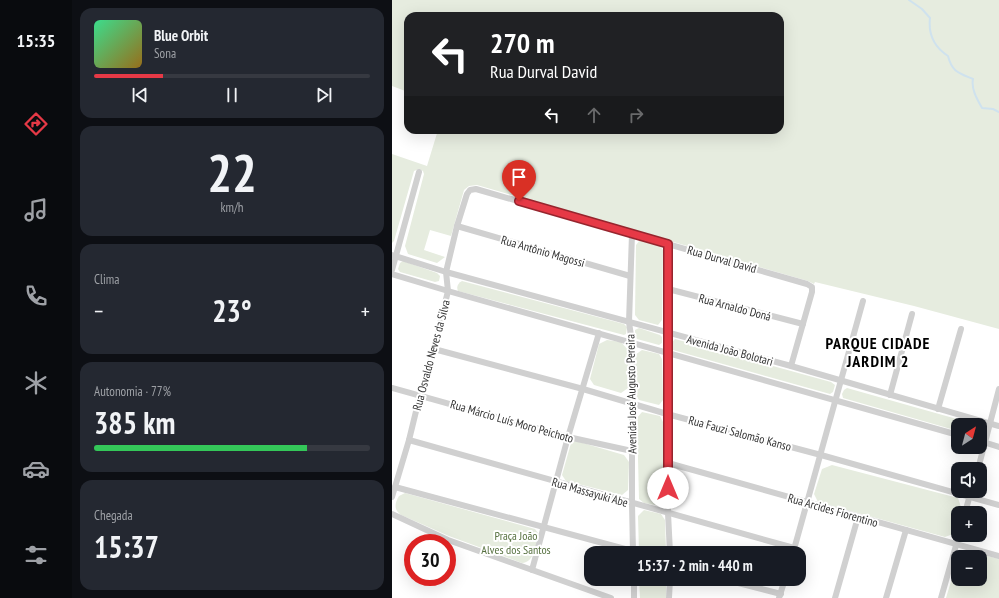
<!DOCTYPE html>
<html lang="pt">
<meta charset="utf-8">
<style>
:root{--surface:#171b24;--page:#242831;--text:#f1f3f6;--muted:#9ea1a6;--line:#363941;--accent:#e63946}
body{margin:0;font-family:"PT Sans Narrow",sans-serif;background:var(--page);color:var(--text);height:100vh;display:flex;flex-direction:column;font-size:15px;white-space:nowrap}
*{box-sizing:border-box;margin:0}
p{font-size:13px;color:var(--muted)}
.icon{flex:none;width:22px;height:22px;fill:none;stroke:currentColor;stroke-width:2;stroke-linecap:round;stroke-linejoin:round}
.map{position:relative;flex:1;overflow:hidden}
.drawer{display:flex;flex-direction:column;gap:8px;padding:8px;background:#0d0f14;width:320px}
.drawer>*{flex:none}
.top-card{position:absolute;left:12px;top:12px;width:380px;height:122px;border-radius:12px;box-shadow:0 4px 16px #0002;background:#202124;color:#fff;overflow:hidden}
.needle{width:26px;rotate:36deg}
.fabs{position:absolute;left:559px;top:418px;display:grid;gap:8px}
.fabs a{display:grid;place-items:center;width:36px;height:36px;border-radius:8px;background:var(--surface);box-shadow:0 4px 16px #0002;font-size:20px}
.speed{position:absolute;left:12px;top:534px;display:flex;gap:8px;font-size:20px;font-weight:700;text-align:center}
.speed>*{display:grid;place-content:center;width:52px;height:52px;border-radius:50%;background:var(--surface);box-shadow:0 4px 16px #0002;line-height:1}
.speed .limit{border:6px solid #d22;background:#fff;color:#111}
.pin{position:absolute;display:grid;place-items:center;width:34px;height:34px;color:#fff;margin:-41px -17px;border-radius:50% 50% 50% 0;rotate:-45deg;box-shadow:0 0 4px #0007}
.pin .icon{rotate:45deg}
.me{position:absolute;width:44px;margin:-22px;rotate:0deg;stroke-linejoin:round;filter:drop-shadow(0 0 3px #0008)}
.turn{display:flex;align-items:center;gap:14px;height:84px;padding:0 20px;font-size:18px}
.turn .icon{width:52px;height:52px;stroke-width:2.5}
.turn b{display:block;font-size:28px;line-height:34px}
.lanes{display:flex;align-items:center;height:38px;padding:0 20px;background:#0003;justify-content:center;gap:20px;direction:ltr}
.lanes .off{opacity:.35}
.big{font-size:30px;font-weight:700;line-height:1.1}
.drawer .card{flex:1;display:flex;flex-direction:column;justify-content:center;gap:6px;min-width:0;padding:0 14px;border-radius:12px;background:var(--page)}
.drawer .dial{align-items:center;gap:0}
.dial b{font-size:52px;line-height:1}
.song{display:flex;align-items:center;gap:12px}
.cover{width:48px;height:48px;border-radius:6px;background:linear-gradient(135deg,hsl(150 70% 55%),hsl(40 70% 35%))}
.played{height:4px;border-radius:2px;background:linear-gradient(90deg,var(--accent) 25%,var(--line) 25%)}
.keys{display:flex;justify-content:space-around;direction:ltr}
.heat{display:flex;justify-content:space-between;align-items:center;font-size:22px;direction:ltr}
.charge{height:6px;border-radius:3px;background:linear-gradient(90deg,#34c759 77%,var(--line) 0)}
.trip{position:absolute;left:192px;top:546px;width:222px;height:40px;border-radius:12px;background:var(--surface);box-shadow:0 4px 16px #0002;font-weight:700;line-height:40px;text-align:center}
main{display:flex;flex:1;min-height:0}
.tabs{display:flex;flex-direction:column;width:72px;justify-content:space-around;align-items:center;background:#090b0e;color:var(--muted)}
.tabs .icon{width:28px;height:28px}
.tabs .selected{color:var(--accent)}
.tabs b{font-size:18px;color:var(--text)}
.map>svg:first-child{display:block}
.green{fill:#e6ecdf}
.lines{fill:none;stroke-linecap:round;stroke-linejoin:round}
.stream{stroke:#cfe2ee;stroke-width:2}
.street{stroke:#d0d0d0;stroke-width:6}
.route-casing{stroke:#96252e;stroke-width:10}
.route{stroke:#e63946;stroke-width:7}
.labels{text-anchor:middle;dominant-baseline:central;stroke-width:4;stroke-linejoin:round;paint-order:stroke}
.street-label{font-size:12px;fill:#333;stroke:#fff}
.park-label{font-size:12px;fill:#56703f;stroke:#fff}
.district-label{font-size:16px;font-weight:bold;letter-spacing:1px;fill:#000;stroke:#fff}
</style>
<main>
<nav class="tabs">
<b>15:35</b>
<svg class="icon selected" aria-label="directions" viewBox="0 0 24 24"><path d="M12 3l9 9-9 9-9-9zM9 14v-3h6M13 9l2 2-2 2"/></svg>
<svg class="icon" aria-label="music" viewBox="0 0 24 24"><path d="M9 18V5l10-2v13"/><circle cx="6" cy="18" r="3"/><circle cx="16" cy="16" r="3"/></svg>
<svg class="icon" aria-label="phone" viewBox="0 0 24 24"><path d="M5 4h4l2 5-3 2q2 4 5 5l2-3 5 2v4C11 20 4 13 5 4z"/></svg>
<svg class="icon" aria-label="climate" viewBox="0 0 24 24"><path d="M12 3v18M4 7l16 10M4 17L20 7"/></svg>
<svg class="icon" aria-label="car" viewBox="0 0 24 24"><path d="M5 17H2v-5l4-1 3-4h7l3 4 3 1v5h-3M9 17h6M6 11h13"/><circle cx="7" cy="17" r="2"/><circle cx="17" cy="17" r="2"/></svg>
<svg class="icon" aria-label="filters" viewBox="0 0 24 24"><path d="M4 7h16M4 17h16"/><circle cx="9" cy="7" r="2"/><circle cx="15" cy="17" r="2"/></svg>
</nav>
<section class="drawer">
<div class="card">
<div class="song"><i class="cover"></i><div><b>Blue Orbit</b><p>Sona</p></div></div>
<div class="played"></div>
<div class="keys"><svg class="icon" aria-label="previous" viewBox="0 0 24 24"><path d="M18 5L8 12l10 7zM5 5v14"/></svg><svg class="icon" aria-label="pause" viewBox="0 0 24 24"><path d="M8 5v14M16 5v14"/></svg><svg class="icon" aria-label="next" viewBox="0 0 24 24"><path d="M6 5l10 7-10 7zM19 5v14"/></svg></div>
</div>
<div class="card dial"><b>22</b><p>km/h</p></div>
<div class="card"><p>Clima</p>
<div class="heat"><a>−</a><b class="big">23°</b><a>+</a></div>
</div>
<div class="card"><p>Autonomia · 77%</p><b class="big">385 km</b><div class="charge"></div></div>
<div class="card"><p>Chegada</p><b class="big">15:37</b></div>
</section>
<div class="map">
<svg width="607" height="598" viewBox="0 0 607 598">
<rect width="100%" height="100%" fill="#fff"/>
<g class="green">
<polygon points="0,0 607,0 607,329 522,306 423,282 422,284 416,281 85,185 77,186 72,190 59,236 38,230 32,250 53,257 45,263 16,254 13,246 32,174 31,171 27,169 22,171 2,241 0,243 0,154 35,166 46,130 388,130 388,16 16,16 16,92 0,86"/>
<polygon points="248,240 267,245 271,250 270,320 266,325 247,320 243,315 244,245"/>
<polygon points="11,261 45,273 48,276 47,281 43,282 8,272 6,269 8,263"/>
<path d="M70 281 232 324 235 327 234 334 232 335 66 291C64 287 66 283 70 281Z"/>
<polygon points="247,328 268,335 270,337 270,343 267,345 245,339 243,336 243,330"/>
<path d="M283 339 439 382 443 385 441 392 438 394 281 350C279 346 279 343 283 339Z"/>
<polygon points="215,340 229,342 237,351 236,388 229,393 202,385 198,379 207,344"/>
<polygon points="250,350 267,354 270,359 271,400 267,405 247,400 244,395 243,355"/>
<polygon points="455,388 586,425 566,425 566,431 451,398 450,394 452,390"/>
<polygon points="250,412 268,416 271,422 272,502 268,506 252,503 247,499 245,418"/>
<polygon points="184,441 232,455 237,462 236,490 230,495 174,481 170,475 179,443"/>
<polygon points="440,465 566,498 569,507 561,534 553,537 426,502 422,494 430,469"/>
<path d="M13 493 143 529 146 533C145 543 142 563 130 563L57 536 9 515C1 509 3 503 7 496Z"/>
<polygon points="252,510 269,514 273,520 274,553 247,553 246,516"/>
<polygon points="574,550 607,559 607,598 554,598 566,558 566,579 588,579 588,557 566,557 568,553"/>
<polygon points="247,579 274,579 274,598 248,598"/>
</g>
<g class="lines">
<path class="stream" d="M517 0 530 9 538 18C536 35 542 47 556 56 560 72 567 73 581 79 579 89 585 99 590 108L601 109 607 112"/>
<g class="street">
<polyline points="65,226 238,276"/>
<polyline points="240,234 237,322 240,343 240,503 241,553"/>
<polyline points="276,244 276,353 275,414 276,513 278,553"/>
<polyline points="0,255 54,272 399,366 607,426"/>
<polyline points="0,270 27,172"/>
<polyline points="0,274 56,291 566,435"/>
<polyline points="276,289 411,324"/>
<polyline points="42,349 191,389 275,414 429,455 607,505"/>
<polyline points="0,388 176,437 240,451"/>
<polyline points="498,395 520,314"/>
<polyline points="546,409 569,329"/>
<polyline points="17,440 402,548"/>
<polyline points="588,441 607,447"/>
<polyline points="276,463 607,556"/>
<polyline points="586,469 607,389"/>
<polyline points="3,487 233,549 241,549"/>
<polyline points="0,497 17,440 28,395 42,349 56,291 54,272 65,226 75,194 78,190 84,189 415,284 420,287 420,292 399,366"/>
<polyline points="573,513 579,491"/>
<polyline points="0,514 56,540 219,598"/>
<polyline points="401,553 471,301"/>
<polyline points="140,570 176,437 207,333"/>
<polyline points="242,579 242,598"/>
<polyline points="331,579 389,594"/>
<polyline points="277,598 278,579"/>
<polyline points="387,598 393,579"/>
<polyline points="443,598 466,517"/>
<polyline points="494,598 514,530"/>
<polyline points="549,598 567,535"/>
</g>
</g>
<g class="lines">
<g class="route-casing">
<polyline id="route" points="127,201 276,244 276,488"/>
</g>
<use href="#route" class="route"/>
</g>
<g class="labels">
<g class="street-label">
<text transform="translate(151 251) rotate(16)">Rua Antônio Magossi</text>
<text transform="translate(330 259) rotate(16)">Rua Durval David</text>
<text transform="translate(343 307) rotate(15)">Rua Arnaldo Doná</text>
<text transform="translate(338 350) rotate(15)">Avenida João Bolotari</text>
<text transform="translate(39 355) rotate(-75)">Rua Osvaldo Neves da Silva</text>
<text transform="translate(239 394) rotate(-91)">Avenida José Augusto Pereira</text>
<text transform="translate(120 421) rotate(16)">Rua Márcio Luís Moro Peichoto</text>
<text transform="translate(348 433) rotate(15)">Rua Fauzi Salomão Kanso</text>
<text transform="translate(198 492) rotate(16)">Rua Massayuki Abe</text>
<text transform="translate(441 510) rotate(16)">Rua Arcides Fiorentino</text>
</g>
<g class="park-label">
<text x="124" y="535">Praça João<tspan x="124" dy="14">Alves dos Santos</tspan></text>
</g>
<g class="district-label">
<text x="486" y="343">PARQUE CIDADE<tspan x="486" dy="18">JARDIM 2</tspan></text>
</g>
</g>
</svg>
<div class="fabs">
<a><svg class="needle" viewBox="-14 -14 28 28"><path d="M0-13l5 13h-10z" fill="#e53935"/><path d="M0 13l5-13h-10z" fill="#9ea1a6"/></svg></a>
<a><svg class="icon" aria-label="sound" viewBox="0 0 24 24"><path d="M4 9h4l5-4v14l-5-4H4zM17 9q2 3 0 6"/></svg></a>
<a>+</a>
<a>−</a>
</div>
<div class="speed"><div class="limit">30</div></div>
<div class="pin" style="left:127px;top:201px;background:#d93025"><svg class="icon" aria-label="arrive" viewBox="0 0 24 24"><path d="M6 21V4h12l-3 4 3 4H6"/></svg></div>
<svg class="me" style="left:276px;top:488px" viewBox="-20 -20 40 40"><circle r="19" fill="#fff"/><path d="M0-13L10 11 0 6-10 11z" fill="#e63946"/></svg>
<div class="trip">15:37 · 2 min · 440 m</div>
<div class="top-card">
<div class="turn"><svg class="icon" aria-label="left" viewBox="0 0 24 24"><path d="M17 20v-9H6M10 6l-5 5 5 5"/></svg><div><b>270 m</b>Rua Durval David</div></div>
<div class="lanes"><svg class="icon" aria-label="left" viewBox="0 0 24 24"><path d="M17 20v-9H6M10 6l-5 5 5 5"/></svg><svg class="icon off" aria-label="ahead" viewBox="0 0 24 24"><path d="M12 20V5M6 11l6-6 6 6"/></svg><svg class="icon off" aria-label="right" viewBox="0 0 24 24"><path d="M7 20v-9h11M14 6l5 5-5 5"/></svg></div>
</div>
</div>
</main>
